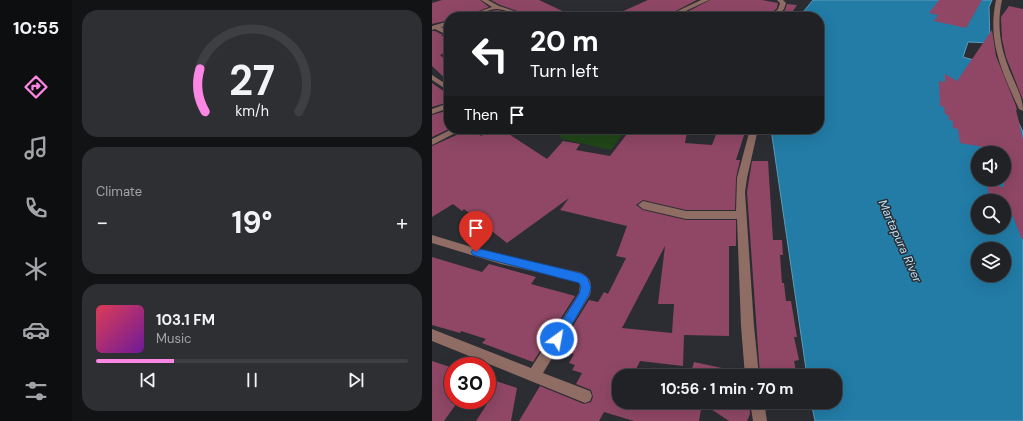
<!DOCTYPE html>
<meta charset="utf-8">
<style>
:root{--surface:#212226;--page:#2d2f32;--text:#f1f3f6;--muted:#a2a4a7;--line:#3e3f43;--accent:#fc86e4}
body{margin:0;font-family:"DM Sans",sans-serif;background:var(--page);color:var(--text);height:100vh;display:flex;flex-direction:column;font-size:15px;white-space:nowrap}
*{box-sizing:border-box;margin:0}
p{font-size:13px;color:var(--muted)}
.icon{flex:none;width:22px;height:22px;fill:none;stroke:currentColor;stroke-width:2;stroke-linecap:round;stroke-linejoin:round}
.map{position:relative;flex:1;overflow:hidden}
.side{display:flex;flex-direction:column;gap:10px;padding:10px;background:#121315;width:360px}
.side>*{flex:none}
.top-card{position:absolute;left:12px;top:12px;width:380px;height:122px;border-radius:16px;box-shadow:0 4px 16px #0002,0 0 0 1px var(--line);background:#202124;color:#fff;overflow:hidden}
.tools{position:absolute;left:539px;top:146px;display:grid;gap:8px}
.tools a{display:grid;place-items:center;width:40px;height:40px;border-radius:50%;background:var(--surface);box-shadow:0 4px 16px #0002,0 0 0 1px var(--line);font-size:20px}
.speed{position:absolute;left:12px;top:357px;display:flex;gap:8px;font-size:20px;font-weight:700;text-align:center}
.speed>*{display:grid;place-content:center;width:52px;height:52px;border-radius:50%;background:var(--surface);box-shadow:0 4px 16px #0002,0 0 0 1px var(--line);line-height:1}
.speed .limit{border:6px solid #d22;background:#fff;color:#111}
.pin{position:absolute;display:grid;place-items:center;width:34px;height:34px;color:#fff;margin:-41px -17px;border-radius:50% 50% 50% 0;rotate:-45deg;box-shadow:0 0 4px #0007}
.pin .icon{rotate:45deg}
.me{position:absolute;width:44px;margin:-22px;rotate:32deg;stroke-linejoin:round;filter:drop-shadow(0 0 3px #0008)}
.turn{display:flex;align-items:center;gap:14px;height:84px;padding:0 20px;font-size:18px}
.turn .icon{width:52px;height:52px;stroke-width:2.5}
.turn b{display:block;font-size:28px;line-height:34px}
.then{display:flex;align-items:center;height:38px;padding:0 20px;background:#0003;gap:8px;font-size:15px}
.big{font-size:30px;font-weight:700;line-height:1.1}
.side .widget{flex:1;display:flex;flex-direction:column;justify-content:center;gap:6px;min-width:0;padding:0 14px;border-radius:16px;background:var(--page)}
.side .dial{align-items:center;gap:0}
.dial svg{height:104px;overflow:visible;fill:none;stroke:var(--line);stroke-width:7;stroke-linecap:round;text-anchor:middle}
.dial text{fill:var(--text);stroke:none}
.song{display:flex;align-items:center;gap:12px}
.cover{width:48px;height:48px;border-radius:6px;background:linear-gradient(135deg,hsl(350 70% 55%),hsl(280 70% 35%))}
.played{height:4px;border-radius:2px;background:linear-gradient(90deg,var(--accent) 25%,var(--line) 25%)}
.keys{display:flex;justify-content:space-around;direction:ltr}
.heat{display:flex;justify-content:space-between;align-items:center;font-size:22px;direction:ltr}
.trip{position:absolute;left:180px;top:369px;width:230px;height:40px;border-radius:16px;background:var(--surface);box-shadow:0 4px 16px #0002,0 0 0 1px var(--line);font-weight:700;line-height:40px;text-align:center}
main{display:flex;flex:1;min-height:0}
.menu{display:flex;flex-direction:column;width:72px;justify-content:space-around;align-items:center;background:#0d0e0f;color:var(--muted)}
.menu .icon{width:28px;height:28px}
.menu .selected{color:var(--accent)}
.menu b{font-size:18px;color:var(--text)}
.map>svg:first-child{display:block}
.green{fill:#214619}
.water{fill:#227ca6;stroke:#5c9bb9;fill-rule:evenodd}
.building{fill:#8f4765;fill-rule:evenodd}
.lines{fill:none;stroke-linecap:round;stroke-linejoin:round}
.minor{fill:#8f6c64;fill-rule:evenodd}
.route{fill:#1a73e8;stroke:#114b97}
.labels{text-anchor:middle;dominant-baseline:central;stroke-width:3;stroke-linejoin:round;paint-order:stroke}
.water-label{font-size:12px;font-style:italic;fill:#b6def6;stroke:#2c2d32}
</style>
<main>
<nav class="menu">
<b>10:55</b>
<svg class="icon selected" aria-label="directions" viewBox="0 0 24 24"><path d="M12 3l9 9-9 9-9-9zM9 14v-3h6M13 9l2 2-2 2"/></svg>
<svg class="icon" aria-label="music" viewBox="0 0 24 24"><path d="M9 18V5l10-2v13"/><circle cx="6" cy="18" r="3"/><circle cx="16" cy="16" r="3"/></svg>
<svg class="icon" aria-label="phone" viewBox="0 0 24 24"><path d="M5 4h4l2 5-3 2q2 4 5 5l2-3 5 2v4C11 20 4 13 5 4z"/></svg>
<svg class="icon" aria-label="climate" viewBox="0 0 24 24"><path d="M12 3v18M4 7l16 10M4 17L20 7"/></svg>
<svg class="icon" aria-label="car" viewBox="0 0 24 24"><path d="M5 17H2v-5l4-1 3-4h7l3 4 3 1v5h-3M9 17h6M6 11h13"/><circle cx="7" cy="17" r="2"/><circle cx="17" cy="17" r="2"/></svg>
<svg class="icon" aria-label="filters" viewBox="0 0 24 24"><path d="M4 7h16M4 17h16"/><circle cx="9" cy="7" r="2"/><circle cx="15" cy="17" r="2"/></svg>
</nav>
<section class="side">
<div class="widget dial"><svg viewBox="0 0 100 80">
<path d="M14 69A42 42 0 1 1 86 69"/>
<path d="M14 69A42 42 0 0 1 10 36" stroke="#fc86e4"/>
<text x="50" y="56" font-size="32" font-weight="700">27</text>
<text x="50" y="72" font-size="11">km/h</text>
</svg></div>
<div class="widget"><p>Climate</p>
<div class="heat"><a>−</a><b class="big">19°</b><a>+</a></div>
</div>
<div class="widget">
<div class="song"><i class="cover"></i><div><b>103.1 FM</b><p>Music</p></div></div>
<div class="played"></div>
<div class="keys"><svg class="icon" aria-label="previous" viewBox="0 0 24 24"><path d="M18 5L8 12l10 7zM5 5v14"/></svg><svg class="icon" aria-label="pause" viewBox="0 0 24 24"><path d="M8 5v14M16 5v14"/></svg><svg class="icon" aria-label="next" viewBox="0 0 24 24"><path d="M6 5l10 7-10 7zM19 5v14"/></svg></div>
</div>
</section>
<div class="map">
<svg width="591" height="421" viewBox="0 0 591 421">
<rect width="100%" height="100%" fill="#2c2d32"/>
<polygon class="green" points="119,129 194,129 179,150 130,139 125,133"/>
<path class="water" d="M381 0H560L557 7 558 43 536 42 531 57 559 65 591 132V421H383L379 402H403V376H375L339 129H387V17H367ZM546 153H572V179H546ZM546 201H572V227H546ZM546 249H572V275H546Z"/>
<g class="building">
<polygon points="10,0 48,0 57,7 31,17 17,17 17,20 0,24 0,3"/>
<polygon points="59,0 107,0 143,17 102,17 68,5"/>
<polygon points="216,0 265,0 232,17 178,17"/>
<polygon points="278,0 330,0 346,3 345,8 336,17 245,17"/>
<polygon points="507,0 550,0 534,28 502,21 506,15 497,13"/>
<polygon points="355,4 365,5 357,17 347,17 353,10"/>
<polygon points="577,6 591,9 591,100 574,57 570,39 569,17"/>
<polygon points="66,10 89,17 41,17 59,11"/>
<polygon points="560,30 564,56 584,106 585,110 584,110 591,139 591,239 590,239 580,214 572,213 572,201 558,201 555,184 572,187 572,153 560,153 558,148 528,143 526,129 521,128 521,121 517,120 516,115 513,114 512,107 508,106 507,81 513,82 513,74 525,81"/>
<polygon points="0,31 3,31 11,35 9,35 17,41 17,51 8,55 17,63 17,82 0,66"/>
<polygon points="0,83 17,95 17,102 0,107"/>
<polygon points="17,110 17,129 0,137 0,115"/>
<path d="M38 129 49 136 62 129H69L115 159 131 141 148 144 144 150 178 156 198 130 255 132 253 143 280 145 286 129H314L304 160H308L304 178 303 210H254L211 200 204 205 211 210 254 220H304V246H297V336L252 335 251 366 208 361 201 376H187V402H315L317 403 318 414 315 421H297L270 403 267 421H202L172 412 167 421H87L108 386 152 404 159 402 161 397 159 390 144 384 150 373 140 370 143 365 137 363 142 354 127 349 157 300 166 302 172 292 176 294 194 258 184 256 195 226 128 210 137 198 75 243 32 209 30 211 21 204 0 217V146ZM233 246 226 304H242L240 333 190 328Z"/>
<polygon points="320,161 336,161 341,240 350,240 351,255 348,255 350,283 352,283 354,301 359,301 365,337 362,337 367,360 362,361 365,376 328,376 315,192"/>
<polygon points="0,257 50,272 57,264 104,277 99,284 143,296 101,362 50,343 54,339 29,331 28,333 0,325"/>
<polygon points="0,361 21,368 21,400 27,400 12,421 0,421"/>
<polygon points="262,362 299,370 298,376 258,376"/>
<polygon points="55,378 85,388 79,421 44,421 55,404"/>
</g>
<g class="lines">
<g class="minor">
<path d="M49 0H56L67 6 101 17C88 17 78 11 66 9 58 8 43 17 32 17L60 7Z"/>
<polygon points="269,0 277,0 241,17 233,17"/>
<polygon points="345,0 351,0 354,3 352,9 345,17 338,17 346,9 348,3"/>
<path d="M564 0H570C564 27 569 51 580 76 585 88 591 98 591 111L587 109C570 72 555 41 564 0Z"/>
<polygon points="17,21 17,25 9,27 17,31 17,36 3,29 0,30 0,26"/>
<polygon points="0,75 17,86 17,91 0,80"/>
<polygon points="17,103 17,108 0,114 0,109"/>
<polygon points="20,129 31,129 0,145 0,139"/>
<polygon points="318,129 326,129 315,178 313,192 322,326 327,376 313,376 309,326 305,219 254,219 211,209 206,205 211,201 254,211 304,211 305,178"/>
<path d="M0 235 69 256 147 272C158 276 161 284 158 295L111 373 158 391 160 396 158 401 153 403 0 341V329L99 368 147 293 148 284 144 281 69 264 0 243Z"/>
<polygon points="318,402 332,402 335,421 321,421"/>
</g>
</g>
<polygon class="route" points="44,248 148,273 155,277 159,287 157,295 129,343 125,344 121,343 119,339 147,294 149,287 147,283 41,255 39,252 41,250"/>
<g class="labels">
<g class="water-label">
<text transform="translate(468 241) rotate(66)">Martapura River</text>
</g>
</g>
</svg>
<div class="tools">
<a><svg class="icon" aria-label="sound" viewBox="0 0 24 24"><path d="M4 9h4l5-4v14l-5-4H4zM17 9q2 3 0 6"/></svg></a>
<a><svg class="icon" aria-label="search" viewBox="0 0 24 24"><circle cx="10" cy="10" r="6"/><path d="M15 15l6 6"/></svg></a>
<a><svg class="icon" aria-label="layers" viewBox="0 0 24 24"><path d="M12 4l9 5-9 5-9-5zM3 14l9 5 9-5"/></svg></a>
</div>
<div class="speed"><div class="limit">30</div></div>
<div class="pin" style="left:44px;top:252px;background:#d93025"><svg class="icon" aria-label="arrive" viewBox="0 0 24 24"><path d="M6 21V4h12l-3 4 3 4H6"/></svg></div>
<svg class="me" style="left:125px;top:339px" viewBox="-20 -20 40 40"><circle r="17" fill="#1a73e8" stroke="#fff" stroke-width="3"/><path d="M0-11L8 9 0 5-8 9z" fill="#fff"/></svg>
<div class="trip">10:56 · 1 min · 70 m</div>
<div class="top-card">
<div class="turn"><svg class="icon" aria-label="left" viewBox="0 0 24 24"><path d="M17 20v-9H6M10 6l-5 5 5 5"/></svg><div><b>20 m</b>Turn left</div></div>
<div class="then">Then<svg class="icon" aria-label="arrive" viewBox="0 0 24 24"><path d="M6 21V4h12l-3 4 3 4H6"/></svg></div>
</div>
</div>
</main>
